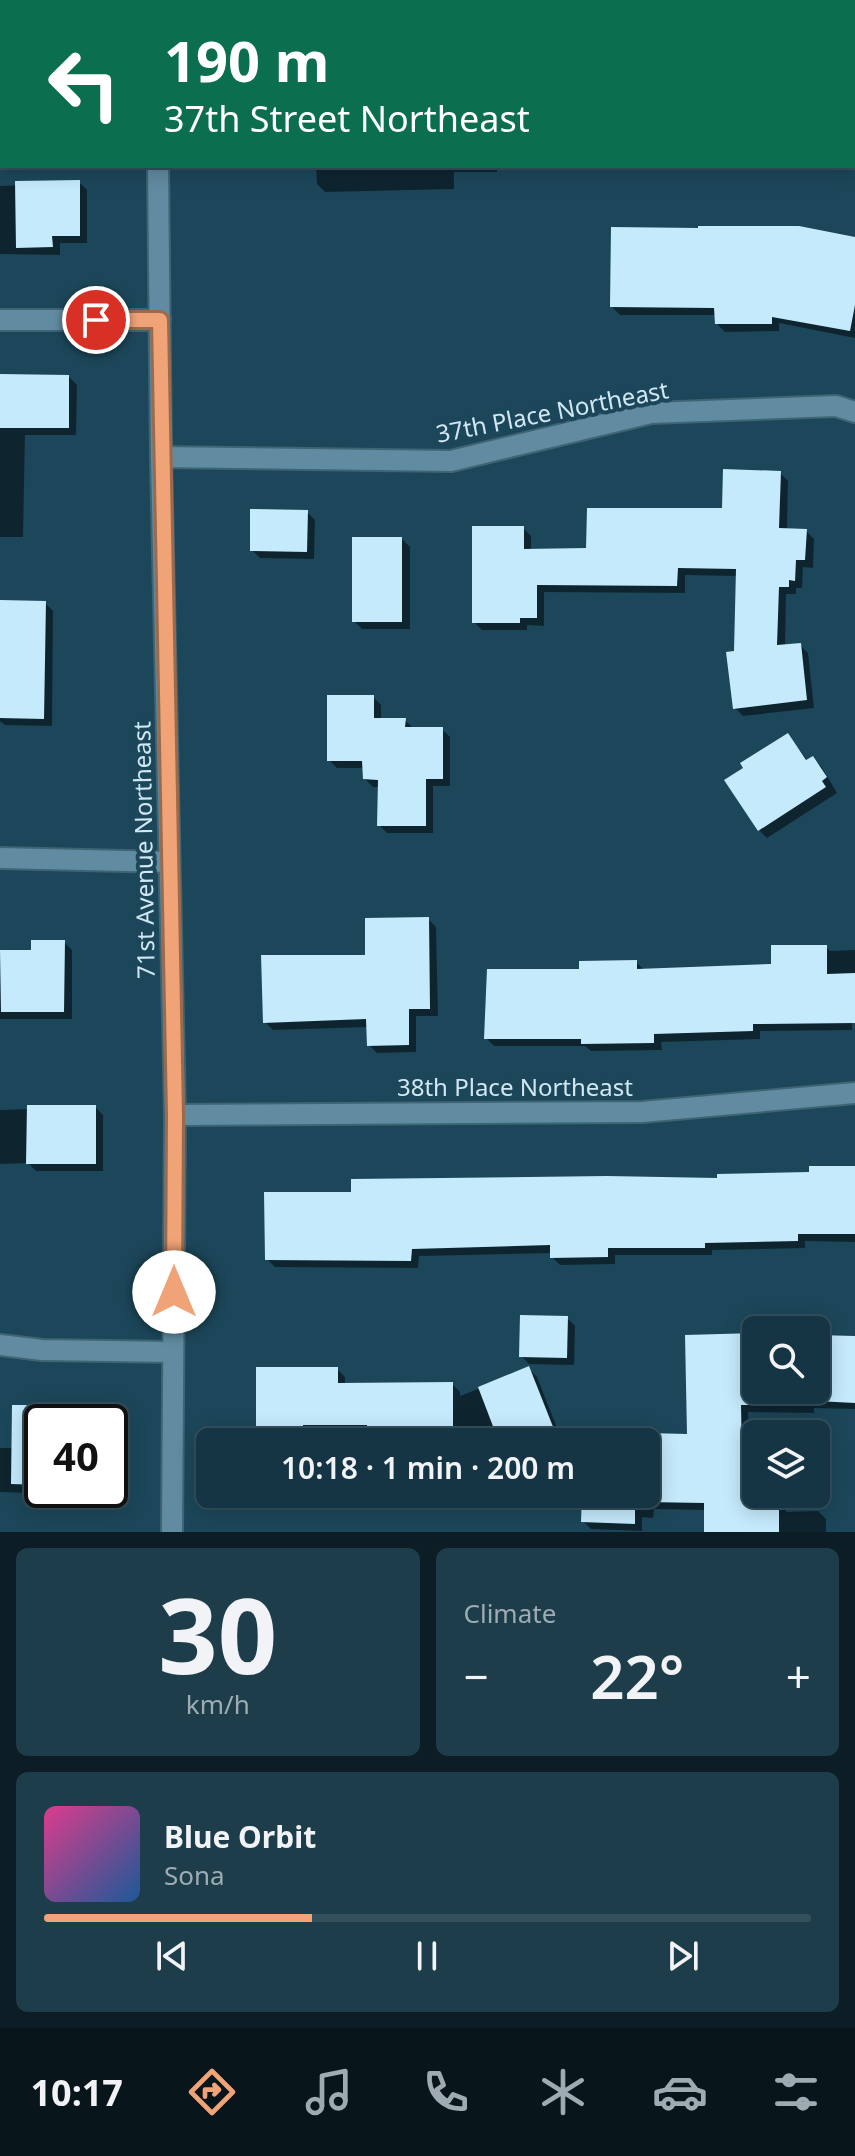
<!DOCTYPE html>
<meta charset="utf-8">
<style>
:root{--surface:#153544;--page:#1e3d4b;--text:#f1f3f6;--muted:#9dabb2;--line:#34505d;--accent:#efa377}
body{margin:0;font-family:"Noto Sans",sans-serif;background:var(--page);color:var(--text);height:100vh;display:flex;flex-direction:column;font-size:30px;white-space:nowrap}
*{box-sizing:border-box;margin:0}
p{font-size:26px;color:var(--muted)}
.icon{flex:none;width:44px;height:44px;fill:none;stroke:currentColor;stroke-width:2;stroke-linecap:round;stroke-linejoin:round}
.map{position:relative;height:1532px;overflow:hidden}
.drawer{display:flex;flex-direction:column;gap:16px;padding:16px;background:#0c1d25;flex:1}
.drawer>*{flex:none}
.hud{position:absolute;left:0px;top:0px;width:856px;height:168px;box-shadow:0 4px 20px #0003,0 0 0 2px var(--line);background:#0b6e4f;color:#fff;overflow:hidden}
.buttons{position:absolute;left:742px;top:1316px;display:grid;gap:16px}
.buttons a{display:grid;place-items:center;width:88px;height:88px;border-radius:12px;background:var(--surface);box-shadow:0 4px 20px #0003,0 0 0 2px var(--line);font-size:40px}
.speed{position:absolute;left:24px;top:1404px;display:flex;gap:16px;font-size:40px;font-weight:700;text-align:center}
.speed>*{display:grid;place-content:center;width:104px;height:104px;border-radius:50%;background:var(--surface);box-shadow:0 4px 20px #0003,0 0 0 2px var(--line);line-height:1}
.speed .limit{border:4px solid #111;border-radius:12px;background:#fff;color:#111}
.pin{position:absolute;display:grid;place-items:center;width:68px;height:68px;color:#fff;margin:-34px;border:4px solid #fff;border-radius:50%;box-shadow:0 2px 8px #0007}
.me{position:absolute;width:88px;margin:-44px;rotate:0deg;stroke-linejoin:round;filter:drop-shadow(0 0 6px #0008)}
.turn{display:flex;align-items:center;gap:28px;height:168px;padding:0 32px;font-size:36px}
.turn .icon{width:104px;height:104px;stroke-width:2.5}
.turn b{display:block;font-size:56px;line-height:68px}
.big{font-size:60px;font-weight:600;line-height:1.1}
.drawer .tile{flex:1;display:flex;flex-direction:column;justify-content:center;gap:12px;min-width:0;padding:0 28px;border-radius:12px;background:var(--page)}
.drawer .dial{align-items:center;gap:0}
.dial b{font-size:104px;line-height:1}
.song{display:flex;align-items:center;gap:24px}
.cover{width:96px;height:96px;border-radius:12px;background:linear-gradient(135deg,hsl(330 70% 55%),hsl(210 70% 35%))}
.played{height:8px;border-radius:4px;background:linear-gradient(90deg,var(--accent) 35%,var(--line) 35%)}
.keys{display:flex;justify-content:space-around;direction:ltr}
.heat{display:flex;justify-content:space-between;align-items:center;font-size:44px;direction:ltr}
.drawer .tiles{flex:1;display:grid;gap:16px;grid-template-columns:1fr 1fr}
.tile:last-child{grid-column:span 2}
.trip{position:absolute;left:196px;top:1428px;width:464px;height:80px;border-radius:12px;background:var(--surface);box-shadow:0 4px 20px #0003,0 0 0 2px var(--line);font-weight:600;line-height:80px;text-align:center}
.tabs{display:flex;height:128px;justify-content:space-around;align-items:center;background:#08151b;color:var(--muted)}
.tabs .icon{width:56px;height:56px}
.tabs .current{color:var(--accent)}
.tabs b{font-size:36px;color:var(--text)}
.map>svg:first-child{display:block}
.shadow{fill:#0007}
.building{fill:#c5eafc}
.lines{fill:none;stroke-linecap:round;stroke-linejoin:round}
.minor-casing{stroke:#3f6474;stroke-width:24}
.minor{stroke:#618ba1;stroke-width:20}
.route-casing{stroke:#9b6a4d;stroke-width:20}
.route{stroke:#efa377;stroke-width:14}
.labels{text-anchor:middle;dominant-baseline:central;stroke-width:8;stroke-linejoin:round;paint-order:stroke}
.street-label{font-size:24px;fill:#d1e7f3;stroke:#1c475a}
</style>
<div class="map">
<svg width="855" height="1532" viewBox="0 0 855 1532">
<rect width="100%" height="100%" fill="#1c475a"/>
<g class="shadow">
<polygon points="0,0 54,0 54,2 2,2 0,23"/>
<rect x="293" y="0" width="64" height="2"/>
<polygon points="316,166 497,166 497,172 454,172 454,189 325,192 317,184"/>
<polygon points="79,182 87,190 87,243 60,243 60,255 0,254 0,186"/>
<polygon points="855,239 855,338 779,323 779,331 725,332 717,324 716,315 620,315 612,307"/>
<polygon points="0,377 69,377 77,385 76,435 25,435 23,537 0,537"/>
<polygon points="780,473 788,481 787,531 806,531 814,539 813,568 803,567 802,588 796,588 796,594 786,594 785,647 800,645 808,653 814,708 743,716 735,708 738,576 685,575 685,593 544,592 544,626 527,625 527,630 482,630 474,622 523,528 531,536 531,551 588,550 724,510"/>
<polygon points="307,512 315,520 314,559 260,558 252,550"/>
<polygon points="402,539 410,547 410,629 362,629 354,621"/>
<polygon points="0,602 45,603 53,611 52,726 5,725 0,721"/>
<polygon points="373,697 381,705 381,720 405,720 413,728 442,729 450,737 450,786 433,786 433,833 387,833 379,825 380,787 373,787 365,779 364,768 337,768 329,760"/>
<polygon points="788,735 808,761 813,758 821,766 837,793 767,838 759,830"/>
<polygon points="428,919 436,927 438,1016 416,1016 416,1052 377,1053 369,1045 369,1027 273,1030 265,1022"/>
<polygon points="64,942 72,950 72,1019 0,1019 0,952 33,952"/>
<polygon points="826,947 830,951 855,950 855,1022 852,1023 852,1030 760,1031 760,1039 661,1042 662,1050 591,1051 585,1046 494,1046 486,1038 581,971 636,962 644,970 773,966"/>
<polygon points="95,1107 103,1115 103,1171 36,1171 28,1163 0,1164 0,1110"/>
<polygon points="855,1168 855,1242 805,1241 805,1248 712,1250 712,1255 615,1255 615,1264 560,1265 552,1257 552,1253 419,1256 418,1268 275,1267 267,1259 353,1194 719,1180"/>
<polygon points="567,1318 575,1326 574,1365 529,1364 521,1356"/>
<polygon points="750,1332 756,1332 756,1390 816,1390 816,1337 855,1338 855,1409 814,1408 814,1413 748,1412 749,1461 756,1468 756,1494 786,1494 786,1512 818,1511 826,1519 826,1532 706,1532 706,1510 654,1509 653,1518 642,1517 642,1531 591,1529 583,1521 584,1494 646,1494 646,1442 369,1442 369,1432 310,1432 310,1438 302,1438 302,1442 258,1442 337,1369 345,1377 345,1385 452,1384 460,1392 460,1396 529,1369 537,1377 559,1433 689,1436"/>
<polygon points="14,1407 80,1408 88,1416 88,1422 42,1422 42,1490 87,1490 87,1495 0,1492 0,1448 14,1448"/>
<polygon points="515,1494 537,1494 517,1502 511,1496"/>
</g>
<g class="building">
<polygon points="80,180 80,236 52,236 53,247 16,248 15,181"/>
<polygon points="698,226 799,226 855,237 855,305 850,331 772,317 772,324 715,324 714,308 610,307 611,227 698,228"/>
<polygon points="0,374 69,375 69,428 0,428"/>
<polygon points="723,469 781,471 779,528 807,529 805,560 796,560 795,581 789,580 789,587 779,587 777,645 801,643 807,700 733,709 726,652 734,651 736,569 678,568 677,586 537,585 537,618 520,618 520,623 472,623 472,526 524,526 524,549 586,548 587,508 722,508"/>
<polygon points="250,509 308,510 307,552 250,551"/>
<rect x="352" y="537" width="50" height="85"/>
<polygon points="0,600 46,601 44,719 0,718"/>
<polygon points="327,695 374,695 374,718 406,718 405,727 443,727 443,779 426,779 426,826 377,826 378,780 363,779 362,761 327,761"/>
<polygon points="788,733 806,760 813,756 827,777 822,781 826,787 758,831 724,780 743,768 740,763"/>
<polygon points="429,917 430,1009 409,1009 409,1045 367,1046 366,1019 263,1023 261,955 365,955 365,918"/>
<polygon points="31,940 65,940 64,1012 1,1012 0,950 31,950"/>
<polygon points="771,945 827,945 827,974 855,973 855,1023 753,1024 753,1031 654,1034 654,1043 581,1044 581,1039 484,1039 487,969 579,969 579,961 637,960 637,969 771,964"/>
<polygon points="27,1105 96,1105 96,1164 26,1164"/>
<polygon points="809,1166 855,1166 855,1234 798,1234 798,1241 705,1243 705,1248 608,1248 608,1257 550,1258 550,1245 412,1249 411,1261 265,1260 264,1192 351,1192 351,1179 607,1176 717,1178 717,1174 809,1172"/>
<polygon points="520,1315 568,1316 567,1358 519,1357"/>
<polygon points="756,1333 756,1405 741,1405 742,1458 748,1458 749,1472 756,1472 756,1494 779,1494 779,1532 704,1532 704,1503 646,1502 646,1433 687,1434 685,1335"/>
<polygon points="816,1335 855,1336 855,1403 816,1401"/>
<polygon points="529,1366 559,1442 499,1442 478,1387"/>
<polygon points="256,1367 338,1367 338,1383 453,1382 453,1442 367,1442 367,1425 303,1425 303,1431 294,1431 295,1442 256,1442"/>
<polygon points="12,1405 42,1405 42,1485 11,1484"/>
<polygon points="582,1494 635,1494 635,1524 581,1522"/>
</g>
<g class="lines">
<g class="minor-casing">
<g id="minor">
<polyline points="157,0 157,2"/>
<polyline points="158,166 161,457 175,1115 172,1532"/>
<polyline points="0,320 160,320"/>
<polyline points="161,457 451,461 651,413 836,406 855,412"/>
<polyline points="0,858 168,862"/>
<polyline points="175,1115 642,1112 855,1093"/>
<polyline points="0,1345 42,1350 173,1352"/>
</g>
</g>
<use href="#minor" class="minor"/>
</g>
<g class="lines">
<g class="route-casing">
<polyline id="route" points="96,320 160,320 175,1115 174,1292"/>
</g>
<use href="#route" class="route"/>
</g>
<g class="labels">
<g class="street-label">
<text transform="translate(552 411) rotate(-11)">37th Place Northeast</text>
<text transform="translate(143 850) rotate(-91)">71st Avenue Northeast</text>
<text x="515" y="1086">38th Place Northeast</text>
</g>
</g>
</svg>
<div class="buttons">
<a><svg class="icon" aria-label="search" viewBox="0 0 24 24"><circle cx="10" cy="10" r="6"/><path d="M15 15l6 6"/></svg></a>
<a><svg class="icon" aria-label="layers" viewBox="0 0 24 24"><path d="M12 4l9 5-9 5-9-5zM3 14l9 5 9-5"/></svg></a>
</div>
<div class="speed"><div class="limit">40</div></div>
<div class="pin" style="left:96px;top:320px;background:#d93025"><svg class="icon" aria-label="arrive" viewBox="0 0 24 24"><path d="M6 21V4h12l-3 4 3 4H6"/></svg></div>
<svg class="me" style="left:174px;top:1292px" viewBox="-20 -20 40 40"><circle r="19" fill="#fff"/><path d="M0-13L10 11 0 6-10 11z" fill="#efa377"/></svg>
<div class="trip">10:18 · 1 min · 200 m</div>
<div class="hud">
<div class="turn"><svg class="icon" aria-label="left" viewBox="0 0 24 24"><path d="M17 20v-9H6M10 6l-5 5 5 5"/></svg><div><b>190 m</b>37th Street Northeast</div></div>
</div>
</div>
<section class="drawer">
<div class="tiles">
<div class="tile dial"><b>30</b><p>km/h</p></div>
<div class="tile"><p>Climate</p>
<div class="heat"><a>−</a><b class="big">22°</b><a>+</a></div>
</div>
<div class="tile">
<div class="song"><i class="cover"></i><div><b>Blue Orbit</b><p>Sona</p></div></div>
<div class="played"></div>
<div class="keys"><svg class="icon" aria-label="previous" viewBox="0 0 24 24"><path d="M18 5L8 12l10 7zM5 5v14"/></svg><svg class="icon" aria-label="pause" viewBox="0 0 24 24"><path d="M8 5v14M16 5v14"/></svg><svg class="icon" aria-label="next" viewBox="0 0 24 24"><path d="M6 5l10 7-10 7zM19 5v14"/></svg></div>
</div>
</div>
</section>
<nav class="tabs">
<b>10:17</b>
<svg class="icon current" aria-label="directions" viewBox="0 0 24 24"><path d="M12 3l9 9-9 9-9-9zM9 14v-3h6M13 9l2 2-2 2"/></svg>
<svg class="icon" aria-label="music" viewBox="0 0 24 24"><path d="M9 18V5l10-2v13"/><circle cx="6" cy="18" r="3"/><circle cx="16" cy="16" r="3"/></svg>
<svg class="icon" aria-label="phone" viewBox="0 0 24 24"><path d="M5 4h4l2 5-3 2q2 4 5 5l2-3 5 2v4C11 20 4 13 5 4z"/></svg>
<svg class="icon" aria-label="climate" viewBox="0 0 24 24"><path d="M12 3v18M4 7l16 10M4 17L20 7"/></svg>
<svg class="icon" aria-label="car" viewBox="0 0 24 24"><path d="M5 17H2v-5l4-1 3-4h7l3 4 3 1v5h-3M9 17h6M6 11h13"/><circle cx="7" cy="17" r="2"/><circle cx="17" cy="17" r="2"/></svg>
<svg class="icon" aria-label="filters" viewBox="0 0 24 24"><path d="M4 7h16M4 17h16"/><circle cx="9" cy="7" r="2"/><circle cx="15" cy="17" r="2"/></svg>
</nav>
